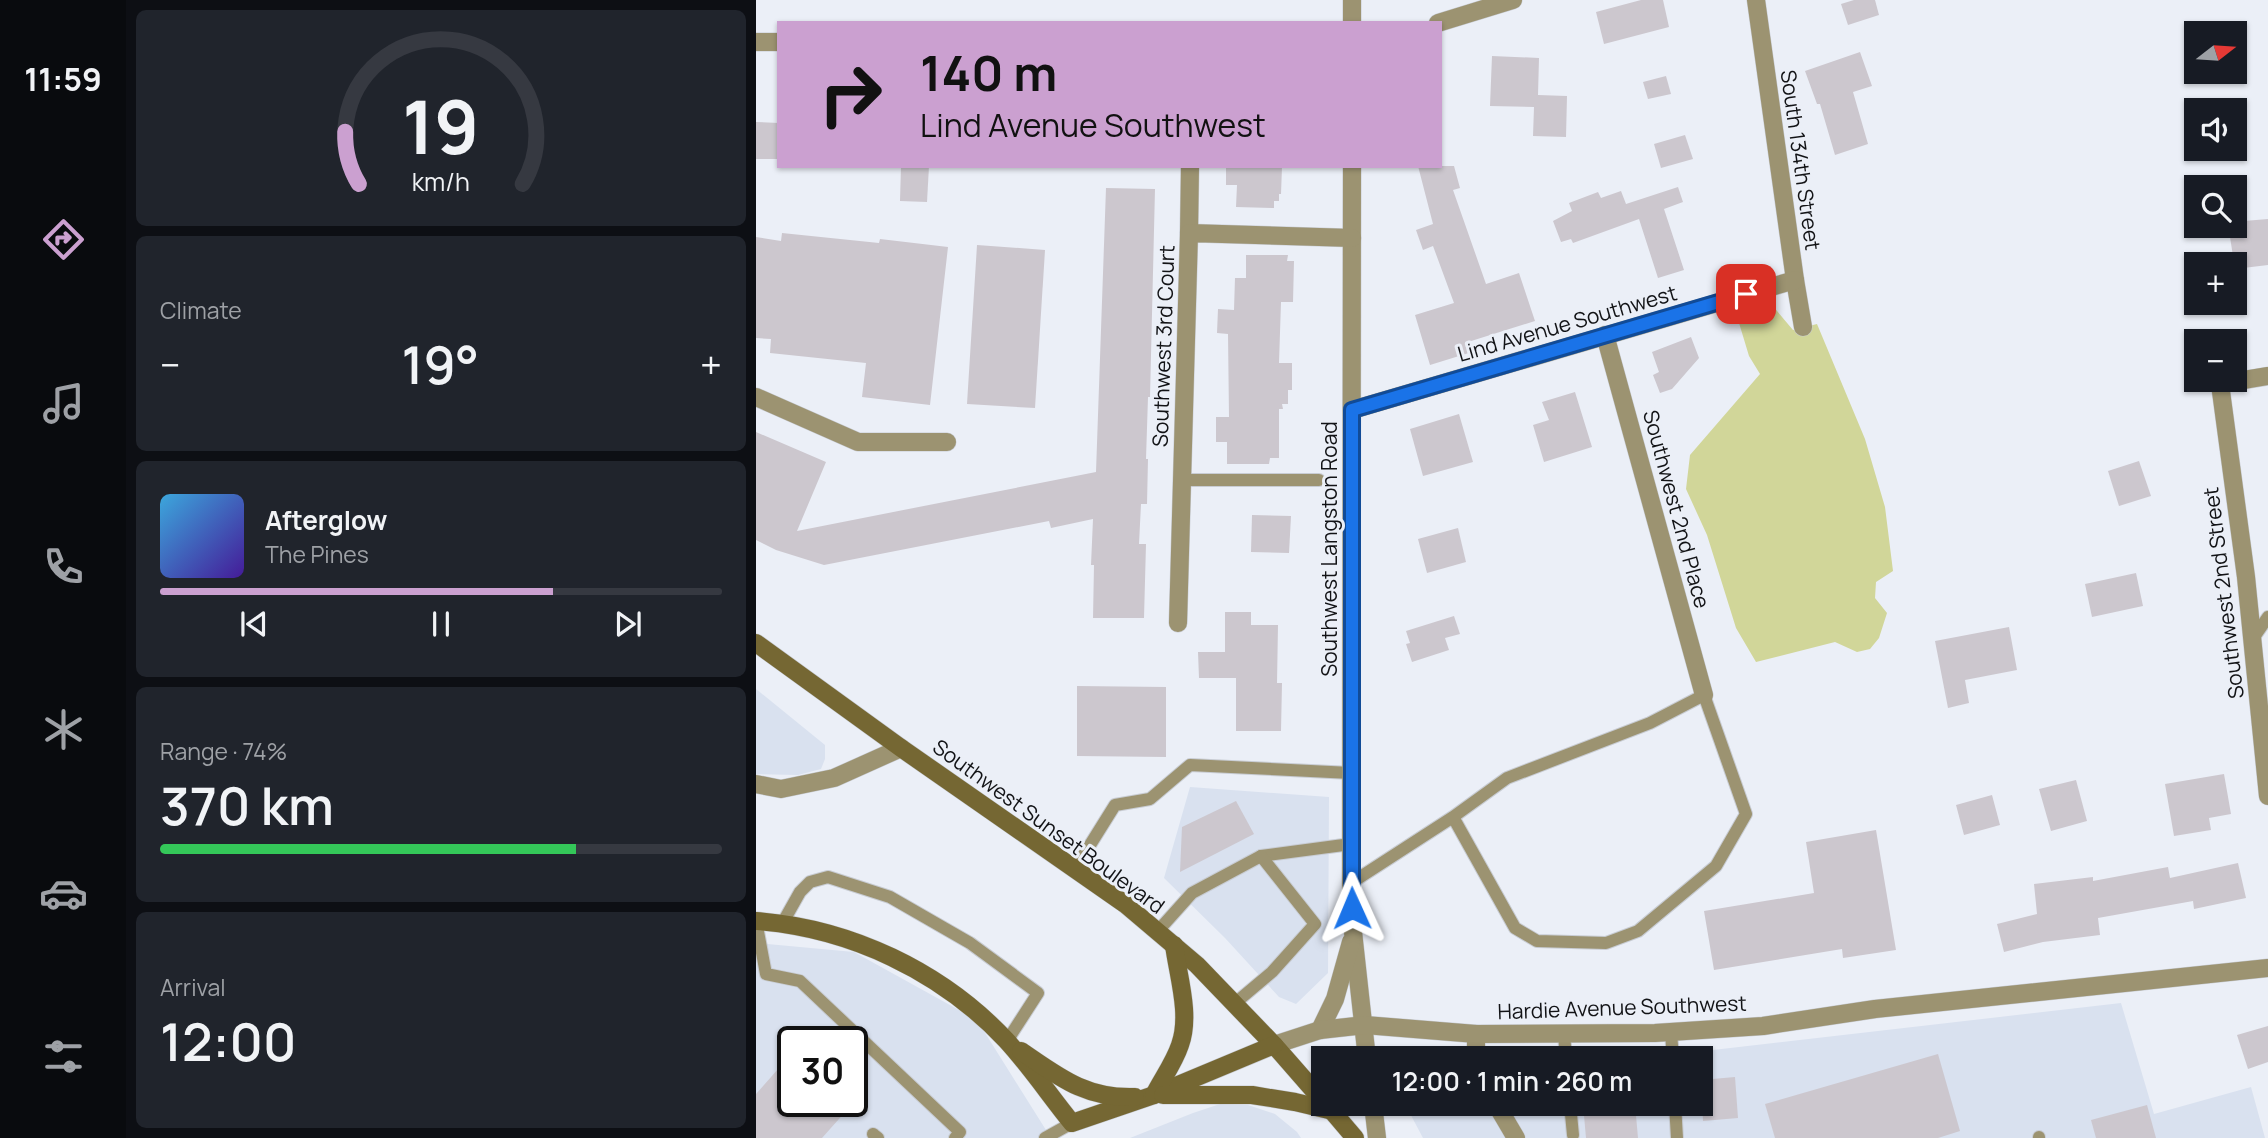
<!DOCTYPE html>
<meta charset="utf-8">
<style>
:root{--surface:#171b24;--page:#20242c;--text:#f1f3f6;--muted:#9ea1a6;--line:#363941;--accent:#cba0d0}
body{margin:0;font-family:Manrope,sans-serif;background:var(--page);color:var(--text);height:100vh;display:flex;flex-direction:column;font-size:26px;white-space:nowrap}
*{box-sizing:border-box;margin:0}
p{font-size:23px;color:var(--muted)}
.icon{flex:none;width:38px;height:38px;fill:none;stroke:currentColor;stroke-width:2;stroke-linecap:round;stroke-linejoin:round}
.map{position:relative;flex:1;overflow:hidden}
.panel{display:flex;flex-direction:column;gap:10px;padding:10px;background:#0d0f14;width:630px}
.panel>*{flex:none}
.banner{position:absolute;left:21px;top:21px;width:665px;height:147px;border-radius:0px;box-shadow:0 2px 5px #0004;background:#cba0d0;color:#111;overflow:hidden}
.needle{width:46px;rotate:73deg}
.controls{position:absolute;left:1428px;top:21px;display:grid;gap:14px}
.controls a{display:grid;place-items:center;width:63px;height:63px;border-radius:0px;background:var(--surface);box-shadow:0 2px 5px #0004;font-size:35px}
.speed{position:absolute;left:21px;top:1026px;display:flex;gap:14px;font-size:35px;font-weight:700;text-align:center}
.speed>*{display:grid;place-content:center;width:91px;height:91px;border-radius:50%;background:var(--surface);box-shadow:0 2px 5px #0004;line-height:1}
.speed .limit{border:4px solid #111;border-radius:10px;background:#fff;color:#111}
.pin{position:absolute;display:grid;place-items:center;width:60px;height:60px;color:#fff;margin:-30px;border-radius:14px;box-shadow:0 4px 10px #0006}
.me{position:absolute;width:77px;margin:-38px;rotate:359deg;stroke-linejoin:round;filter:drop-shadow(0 0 5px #0008)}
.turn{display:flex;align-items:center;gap:24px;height:147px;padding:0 28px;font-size:32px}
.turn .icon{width:91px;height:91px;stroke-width:2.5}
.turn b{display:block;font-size:49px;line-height:60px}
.big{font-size:52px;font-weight:600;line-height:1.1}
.panel .card{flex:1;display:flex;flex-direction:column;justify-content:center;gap:10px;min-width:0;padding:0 24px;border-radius:10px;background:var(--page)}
.panel .dial{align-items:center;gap:0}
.dial svg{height:182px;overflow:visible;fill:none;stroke:var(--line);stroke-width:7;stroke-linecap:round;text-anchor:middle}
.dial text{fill:var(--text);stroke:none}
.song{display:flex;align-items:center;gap:21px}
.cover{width:84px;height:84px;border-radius:10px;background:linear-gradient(135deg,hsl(200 70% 55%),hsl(260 70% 35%))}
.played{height:7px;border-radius:4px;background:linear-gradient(90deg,var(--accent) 70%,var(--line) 70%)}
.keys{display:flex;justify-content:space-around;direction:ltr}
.heat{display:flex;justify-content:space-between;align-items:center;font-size:38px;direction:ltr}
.charge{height:10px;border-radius:5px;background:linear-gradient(90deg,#34c759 74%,var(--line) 0)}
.trip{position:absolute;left:555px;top:1046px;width:402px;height:70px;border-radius:0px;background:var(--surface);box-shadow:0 2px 5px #0004;font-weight:600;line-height:70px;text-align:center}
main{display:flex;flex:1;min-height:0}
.dock{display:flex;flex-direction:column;width:126px;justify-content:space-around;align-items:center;background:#090b0e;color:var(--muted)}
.dock .icon{width:49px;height:49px}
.dock .active{color:var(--accent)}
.dock b{font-size:32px;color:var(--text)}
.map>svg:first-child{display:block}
.built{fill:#d9e1ef;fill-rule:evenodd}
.green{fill:#d1d699}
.building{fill:#ccc7ce}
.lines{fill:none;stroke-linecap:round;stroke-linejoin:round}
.lane-casing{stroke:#c8ccd3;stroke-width:14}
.street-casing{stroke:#c8ccd3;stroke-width:19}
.secondary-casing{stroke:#c8ccd3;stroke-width:19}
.lane{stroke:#9c9371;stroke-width:12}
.street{stroke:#9c9371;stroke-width:18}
.secondary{stroke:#756733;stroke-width:18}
.route-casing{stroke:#114b97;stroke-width:18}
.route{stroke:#1a73e8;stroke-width:12}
.labels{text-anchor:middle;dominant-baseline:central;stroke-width:6;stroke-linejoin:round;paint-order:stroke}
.street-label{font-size:21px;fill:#121316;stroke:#ebeff7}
</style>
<main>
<nav class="dock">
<b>11:59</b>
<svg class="icon active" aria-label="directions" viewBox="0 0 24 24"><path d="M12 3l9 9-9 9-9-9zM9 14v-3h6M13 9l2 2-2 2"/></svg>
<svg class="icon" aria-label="music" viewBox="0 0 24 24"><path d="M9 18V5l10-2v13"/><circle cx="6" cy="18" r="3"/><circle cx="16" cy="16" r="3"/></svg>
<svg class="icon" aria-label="phone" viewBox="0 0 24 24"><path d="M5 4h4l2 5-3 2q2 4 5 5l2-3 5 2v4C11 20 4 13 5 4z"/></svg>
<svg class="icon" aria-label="climate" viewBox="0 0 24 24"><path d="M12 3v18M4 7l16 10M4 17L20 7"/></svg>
<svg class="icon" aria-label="car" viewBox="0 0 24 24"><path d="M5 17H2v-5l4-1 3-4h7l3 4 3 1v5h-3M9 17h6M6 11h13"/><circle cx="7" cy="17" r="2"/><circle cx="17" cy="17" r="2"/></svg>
<svg class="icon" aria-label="filters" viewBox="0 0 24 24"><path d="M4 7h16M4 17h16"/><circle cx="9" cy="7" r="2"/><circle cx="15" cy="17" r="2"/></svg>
</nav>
<section class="panel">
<div class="card dial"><svg viewBox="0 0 100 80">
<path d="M14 69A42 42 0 1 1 86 69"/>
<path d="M14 69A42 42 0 0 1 8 46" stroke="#cba0d0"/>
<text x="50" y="56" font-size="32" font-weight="700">19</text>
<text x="50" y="72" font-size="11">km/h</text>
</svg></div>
<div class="card"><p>Climate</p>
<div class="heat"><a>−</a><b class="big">19°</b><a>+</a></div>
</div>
<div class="card">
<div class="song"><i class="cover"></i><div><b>Afterglow</b><p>The Pines</p></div></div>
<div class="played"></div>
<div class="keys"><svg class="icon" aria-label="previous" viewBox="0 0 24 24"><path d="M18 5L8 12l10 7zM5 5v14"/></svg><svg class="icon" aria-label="pause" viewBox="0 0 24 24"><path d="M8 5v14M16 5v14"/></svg><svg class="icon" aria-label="next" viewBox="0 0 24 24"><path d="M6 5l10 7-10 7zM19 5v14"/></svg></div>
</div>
<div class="card"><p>Range · 74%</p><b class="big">370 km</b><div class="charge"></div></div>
<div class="card"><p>Arrival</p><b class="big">12:00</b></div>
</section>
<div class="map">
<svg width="1512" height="1138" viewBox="0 0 1512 1138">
<rect width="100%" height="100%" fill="#ebeff7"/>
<g class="built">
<polygon points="0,689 69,745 69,759 65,769 42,775 0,774"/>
<polygon points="434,787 573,797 572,973 540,1004 523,997 469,938 408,878"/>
<path d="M0 943 98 952 221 1020 295 1138H0ZM37 1041H96V1101H37Z"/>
<polygon points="1365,1003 1398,1114 1495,1087 1509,1138 667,1138 649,1104 945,1104 945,1059 636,1059 648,1052 931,1053"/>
<polygon points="464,1104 492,1105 519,1114 541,1132 545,1138 374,1138 437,1113"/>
</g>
<polygon class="green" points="1016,305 1037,330 1061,324 1109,439 1129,507 1137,571 1120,582 1119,598 1131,613 1123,638 1114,649 1101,652 1079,642 1000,662 980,628 951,535 930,489 934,455 1004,374 993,356 980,313"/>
<g class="building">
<polygon points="885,0 907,0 913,27 848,44 840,12"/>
<polygon points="1098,0 1119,0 1123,15 1092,25 1085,4"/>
<polygon points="1104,52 1116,86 1097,92 1112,144 1079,155 1064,104 1061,104 1049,71"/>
<polygon points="736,56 783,58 782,95 811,96 810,137 777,136 778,107 734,106"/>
<polygon points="910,76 915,94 892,99 887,82"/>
<polygon points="0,122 23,123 23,159 0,159"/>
<polygon points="929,135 937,159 905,168 898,144"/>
<polygon points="145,166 173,166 171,202 144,201"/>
<polygon points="470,166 526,167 525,194 523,194 523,201 518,201 518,208 480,207 481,185 470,185"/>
<polygon points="662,166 698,166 704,188 697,190 730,284 763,273 779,321 712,342 716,352 674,365 659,315 698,303 677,246 667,250 660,230 677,224"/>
<polygon points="922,187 927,202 908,209 928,270 902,278 883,219 817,243 815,239 805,242 797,221 816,211 813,203 842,192 845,198 865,191 870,204"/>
<polygon points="350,188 399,189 394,397 392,397 390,459 392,459 391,504 385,504 383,544 390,544 388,618 337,618 338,565 335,565 337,519 295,528 293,521 68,565 20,550 0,540 0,432 70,462 41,531 340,472"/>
<polygon points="1512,219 1512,265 1479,269 1474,237 1490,236 1488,221"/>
<polygon points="26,233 123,243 124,239 192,247 174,405 106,397 110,363 14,353 15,339 0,338 0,237 25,241"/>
<polygon points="221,245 289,250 279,408 211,404"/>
<polygon points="490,255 532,255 531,261 538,261 537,302 525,302 523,363 536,363 536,390 532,390 532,404 526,404 527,409 523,409 523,458 514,458 513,464 471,464 471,442 460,442 460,417 473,417 472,334 461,333 462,309 478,310 479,278 490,278"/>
<polygon points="935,337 943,358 916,389 904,393 897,375 903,372 896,352"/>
<polygon points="819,392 836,447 788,462 777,425 793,420 786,402"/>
<polygon points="703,414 717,462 667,476 654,429"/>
<polygon points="1383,461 1395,496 1363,506 1352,471"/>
<polygon points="496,515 535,516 533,553 495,552"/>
<polygon points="702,528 710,562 671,573 662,539"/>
<polygon points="1380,573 1387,606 1336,617 1329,584"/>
<polygon points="469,612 495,612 495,625 522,625 521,683 526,683 525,731 480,731 480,678 443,678 442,652 469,652"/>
<polygon points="698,616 704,634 689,638 693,650 656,662 650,644 654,643 650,631"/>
<polygon points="1253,627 1261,670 1209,680 1213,703 1192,708 1179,641"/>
<polygon points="321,686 410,687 410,757 321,756"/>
<polygon points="1468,774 1475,814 1453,818 1455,830 1418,836 1409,784"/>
<polygon points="1320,780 1331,821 1295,831 1283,789"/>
<polygon points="1236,795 1244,825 1208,835 1200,805"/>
<polygon points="480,801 498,834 424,872 426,827"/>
<polygon points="1120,830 1140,950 1087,958 1086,949 958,970 948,911 1058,893 1050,842"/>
<polygon points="1482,863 1490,898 1438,909 1437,901 1342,918 1344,935 1287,942 1248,952 1241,924 1281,914 1278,884 1337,877 1337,881 1412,867 1414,878"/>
<polygon points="1512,1026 1512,1062 1492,1069 1481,1035"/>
<polygon points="37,1052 37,1101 99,1101 66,1138 0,1138 0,1094"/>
<polygon points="1182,1054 1204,1131 1182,1138 1019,1138 1009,1104"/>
<polygon points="979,1077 982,1118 947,1121 945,1080"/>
<polygon points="827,1104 879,1104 882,1138 830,1138"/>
<polygon points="1391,1105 1400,1138 1340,1138 1335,1120"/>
</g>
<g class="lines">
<g class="lane-casing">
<g id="lane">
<polyline points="426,480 563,480"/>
<polyline points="1496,640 1512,617"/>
<polyline points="319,869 359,805 394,799 434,765 595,773"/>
<polyline points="595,883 697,817 751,778 894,723 948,695 990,814 960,866 882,931 850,943 781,941 759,928 697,817"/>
<polyline points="0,921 10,974 44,981 204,1132 199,1138"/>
<polyline points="26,924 44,892 54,882 72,877 134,897 214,943 282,993 251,1041"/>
<polyline points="401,932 436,893 505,856 595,844"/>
<polyline points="478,1004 516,972 559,924 505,856"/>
<polyline points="915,1032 917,1059"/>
<polyline points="808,1033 810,1059"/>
<polyline points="814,1104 817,1135"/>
<polyline points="919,1104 921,1138"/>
<polyline points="117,1134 122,1138"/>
<polyline points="1283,1137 1283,1138"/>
<polyline points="289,1138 316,1123"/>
</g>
</g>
<g class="street-casing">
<g id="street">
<polyline points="596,0 596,23"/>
<polyline points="1000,0 1039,280 1047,327"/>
<polyline points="682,23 757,0"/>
<polyline points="0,42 23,42"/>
<polyline points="596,166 595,883 597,932 611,1059"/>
<polyline points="433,233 434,166"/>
<polyline points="849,335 948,695"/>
<polyline points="1512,376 1464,384 1490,577 1512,796"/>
<polyline points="0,397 102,442 191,442"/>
<polyline points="596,410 1039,280"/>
<polyline points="422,623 433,233 596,238"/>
<polyline points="0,784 25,789 78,778 145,748"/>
<polyline points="564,1030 579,999 595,942"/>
<polyline points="720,1034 720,1059"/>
<polyline points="518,1045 564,1030 609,1025 720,1034 899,1033 1007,1026 1119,1009 1512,968"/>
<polyline points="617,1104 621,1138"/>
<polyline points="740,1104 760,1138"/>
</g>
</g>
<g class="secondary-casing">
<g id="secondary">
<polyline points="0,643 145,748 369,904 441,965 518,1045 567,1101"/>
<path d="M0 921C94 928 185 971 250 1040 274 1066 294 1096 316 1123L398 1095 518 1045"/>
<path d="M265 1051C303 1077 330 1099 379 1097"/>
<path d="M398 1095C406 1079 418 1063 424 1045 435 1015 422 976 418 945"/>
<polyline points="407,1095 496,1095 539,1102 577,1111"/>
<polyline points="570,1104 599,1138"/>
</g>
</g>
<use href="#lane" class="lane"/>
<use href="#street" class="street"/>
<use href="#secondary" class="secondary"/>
</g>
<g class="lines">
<g class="route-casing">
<polyline id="route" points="596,908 596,410 990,294"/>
</g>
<use href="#route" class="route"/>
</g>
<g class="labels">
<g class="street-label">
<text transform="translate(1045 160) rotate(82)">South 134th Street</text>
<text transform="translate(811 323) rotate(-16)">Lind Avenue Southwest</text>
<text transform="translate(407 346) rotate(-88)">Southwest 3rd Court</text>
<text transform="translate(921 509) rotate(75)">Southwest 2nd Place</text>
<text transform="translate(573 549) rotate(-90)">Southwest Langston Road</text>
<text transform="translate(1467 593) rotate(-97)">Southwest 2nd Street</text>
<text transform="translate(293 826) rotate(36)">Southwest Sunset Boulevard</text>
<text transform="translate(866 1007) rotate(-2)">Hardie Avenue Southwest</text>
</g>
</g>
</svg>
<div class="controls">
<a><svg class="needle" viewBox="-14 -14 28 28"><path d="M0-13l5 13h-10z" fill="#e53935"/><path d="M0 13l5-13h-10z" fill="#9ea1a6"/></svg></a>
<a><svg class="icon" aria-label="sound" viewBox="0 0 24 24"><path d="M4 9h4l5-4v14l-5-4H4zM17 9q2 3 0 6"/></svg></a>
<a><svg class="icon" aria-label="search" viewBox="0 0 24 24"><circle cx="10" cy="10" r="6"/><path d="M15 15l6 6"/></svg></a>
<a>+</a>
<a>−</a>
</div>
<div class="speed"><div class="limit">30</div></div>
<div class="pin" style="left:990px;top:294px;background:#d93025"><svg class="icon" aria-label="arrive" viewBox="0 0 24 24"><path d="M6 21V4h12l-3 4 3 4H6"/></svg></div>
<svg class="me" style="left:596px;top:908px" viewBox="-20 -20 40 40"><path d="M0-17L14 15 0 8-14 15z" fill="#1a73e8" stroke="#fff" stroke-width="4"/></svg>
<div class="trip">12:00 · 1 min · 260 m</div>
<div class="banner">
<div class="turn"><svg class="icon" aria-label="right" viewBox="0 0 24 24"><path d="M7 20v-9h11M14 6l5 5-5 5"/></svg><div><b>140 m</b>Lind Avenue Southwest</div></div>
</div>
</div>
</main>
